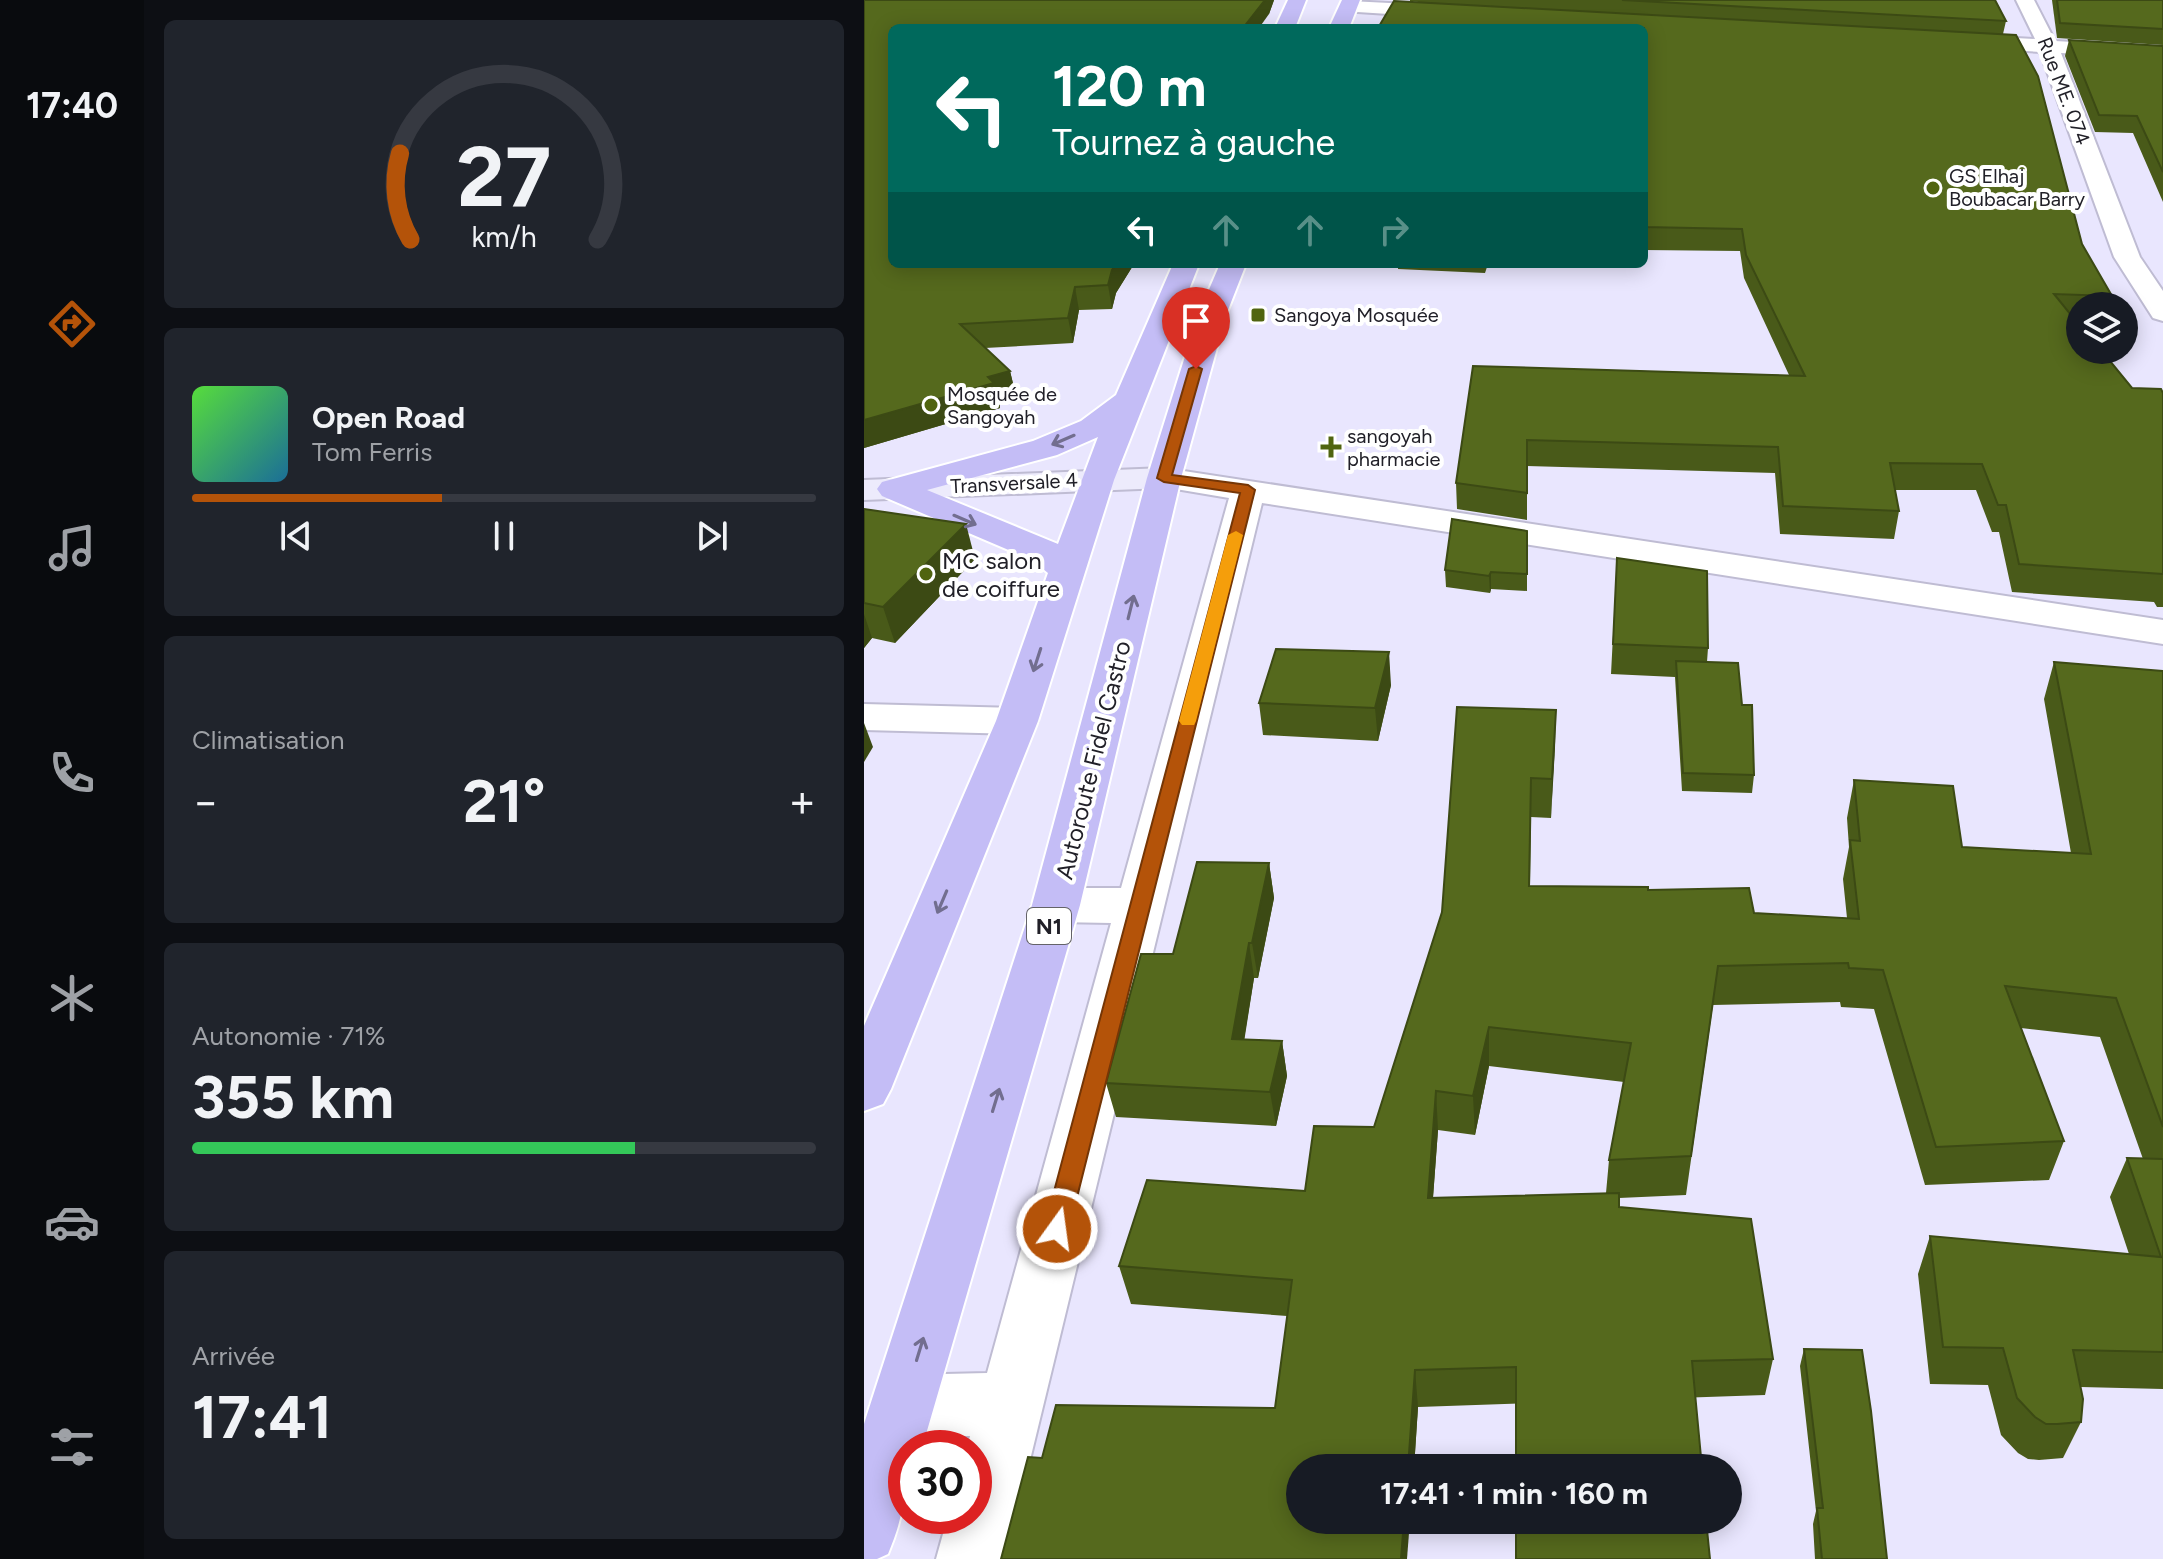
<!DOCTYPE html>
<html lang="fr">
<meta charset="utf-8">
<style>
:root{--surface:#171b24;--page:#20242c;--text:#f1f3f6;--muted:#9ea1a6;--line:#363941;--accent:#b45309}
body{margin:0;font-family:Figtree,sans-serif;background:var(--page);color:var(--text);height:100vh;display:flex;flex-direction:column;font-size:30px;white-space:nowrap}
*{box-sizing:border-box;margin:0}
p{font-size:26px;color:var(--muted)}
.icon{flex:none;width:44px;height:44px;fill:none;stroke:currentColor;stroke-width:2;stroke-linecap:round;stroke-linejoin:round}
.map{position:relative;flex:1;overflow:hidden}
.sheet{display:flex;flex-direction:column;gap:20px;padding:20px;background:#0d0f14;width:720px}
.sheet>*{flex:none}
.hud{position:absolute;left:24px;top:24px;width:760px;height:244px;border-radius:12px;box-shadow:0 4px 20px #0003;background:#00695c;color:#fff;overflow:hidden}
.fabs{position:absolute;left:1202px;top:292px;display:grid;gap:16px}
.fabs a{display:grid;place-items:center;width:72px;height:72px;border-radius:50%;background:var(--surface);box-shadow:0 4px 20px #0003;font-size:40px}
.speed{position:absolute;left:24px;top:1430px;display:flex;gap:16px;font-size:40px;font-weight:700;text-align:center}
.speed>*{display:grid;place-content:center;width:104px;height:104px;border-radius:50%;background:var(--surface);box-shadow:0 4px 20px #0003;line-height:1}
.speed .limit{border:12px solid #d22;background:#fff;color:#111}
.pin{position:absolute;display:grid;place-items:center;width:68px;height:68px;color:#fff;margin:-82px -34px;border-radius:50% 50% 50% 0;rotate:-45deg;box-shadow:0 0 8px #0007}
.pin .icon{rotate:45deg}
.me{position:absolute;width:88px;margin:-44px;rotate:14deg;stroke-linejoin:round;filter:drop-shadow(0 0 6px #0008)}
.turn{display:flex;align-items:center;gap:28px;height:168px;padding:0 32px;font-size:36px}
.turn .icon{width:104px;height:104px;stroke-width:2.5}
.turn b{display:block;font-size:56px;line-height:68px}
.lanes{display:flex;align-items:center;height:76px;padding:0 32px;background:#0003;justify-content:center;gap:40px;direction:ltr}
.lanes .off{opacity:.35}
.big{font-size:60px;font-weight:700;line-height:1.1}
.sheet .card{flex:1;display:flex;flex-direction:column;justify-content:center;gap:12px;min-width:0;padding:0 28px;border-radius:12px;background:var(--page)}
.sheet .dial{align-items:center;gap:0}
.dial svg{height:208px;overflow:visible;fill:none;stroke:var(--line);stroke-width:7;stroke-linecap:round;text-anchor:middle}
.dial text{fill:var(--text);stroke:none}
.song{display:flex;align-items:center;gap:24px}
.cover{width:96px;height:96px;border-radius:12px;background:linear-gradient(135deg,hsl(110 70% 55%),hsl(200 70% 35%))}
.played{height:8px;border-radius:4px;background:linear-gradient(90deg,var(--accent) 40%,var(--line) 40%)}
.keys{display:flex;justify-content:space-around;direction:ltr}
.heat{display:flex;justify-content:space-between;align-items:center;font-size:44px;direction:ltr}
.charge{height:12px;border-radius:6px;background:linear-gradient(90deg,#34c759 71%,var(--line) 0)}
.trip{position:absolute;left:422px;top:1454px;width:456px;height:80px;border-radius:40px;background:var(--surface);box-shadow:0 4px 20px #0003;font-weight:700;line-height:80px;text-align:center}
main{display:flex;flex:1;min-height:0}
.tabs{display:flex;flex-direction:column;width:144px;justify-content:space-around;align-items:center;background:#090b0e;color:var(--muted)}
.tabs .icon{width:56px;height:56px}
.tabs .current{color:var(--accent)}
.tabs b{font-size:36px;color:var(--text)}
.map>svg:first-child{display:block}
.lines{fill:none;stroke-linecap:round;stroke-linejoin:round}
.street-casing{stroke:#bfbcd3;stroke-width:4}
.secondary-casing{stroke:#bfbcd3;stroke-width:4}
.highway-casing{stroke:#fff;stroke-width:4}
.street{fill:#fff;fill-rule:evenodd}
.secondary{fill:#edebfc;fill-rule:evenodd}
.highway{fill:#c4bdf6;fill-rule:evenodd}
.wall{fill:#495a19;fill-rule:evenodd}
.shaded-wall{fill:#3c4a14}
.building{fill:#55691d;stroke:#3c4a14;stroke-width:2}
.oneway{stroke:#726e8f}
.route{fill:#b45309;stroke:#753606;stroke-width:2}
.slow{fill:#f59e0b}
.poi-dot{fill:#506410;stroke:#fff;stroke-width:3}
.labels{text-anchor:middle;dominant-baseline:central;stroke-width:8;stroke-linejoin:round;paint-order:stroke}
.far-street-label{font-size:20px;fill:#212028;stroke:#fff}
.far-poi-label{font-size:20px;fill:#212028;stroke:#fff;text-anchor:start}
.shield{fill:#fff;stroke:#646368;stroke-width:2}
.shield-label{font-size:22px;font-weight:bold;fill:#212028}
.poi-label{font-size:24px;fill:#212028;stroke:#fff;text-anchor:start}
.street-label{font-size:24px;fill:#212028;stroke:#fff}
</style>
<main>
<nav class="tabs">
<b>17:40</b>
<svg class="icon current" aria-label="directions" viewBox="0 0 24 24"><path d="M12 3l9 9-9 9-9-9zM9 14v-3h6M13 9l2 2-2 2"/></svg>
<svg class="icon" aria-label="music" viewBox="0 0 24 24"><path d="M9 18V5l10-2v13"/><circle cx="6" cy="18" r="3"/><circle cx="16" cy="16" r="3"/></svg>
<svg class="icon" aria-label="phone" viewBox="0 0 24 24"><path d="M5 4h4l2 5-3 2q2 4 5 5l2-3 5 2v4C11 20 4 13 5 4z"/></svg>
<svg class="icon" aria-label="climate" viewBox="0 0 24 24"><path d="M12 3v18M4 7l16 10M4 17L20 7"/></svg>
<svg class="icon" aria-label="car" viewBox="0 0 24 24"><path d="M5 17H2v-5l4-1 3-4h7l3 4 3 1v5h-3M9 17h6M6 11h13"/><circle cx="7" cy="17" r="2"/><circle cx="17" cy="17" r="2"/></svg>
<svg class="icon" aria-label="filters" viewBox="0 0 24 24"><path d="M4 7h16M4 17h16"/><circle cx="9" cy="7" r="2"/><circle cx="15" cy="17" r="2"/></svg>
</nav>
<section class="sheet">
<div class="card dial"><svg viewBox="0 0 100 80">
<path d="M14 69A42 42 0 1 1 86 69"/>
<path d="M14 69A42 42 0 0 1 10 36" stroke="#b45309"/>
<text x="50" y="56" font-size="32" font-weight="700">27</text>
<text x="50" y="72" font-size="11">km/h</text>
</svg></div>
<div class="card">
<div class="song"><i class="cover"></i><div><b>Open Road</b><p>Tom Ferris</p></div></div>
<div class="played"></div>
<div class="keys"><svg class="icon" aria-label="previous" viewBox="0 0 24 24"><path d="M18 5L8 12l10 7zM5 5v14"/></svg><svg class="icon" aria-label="pause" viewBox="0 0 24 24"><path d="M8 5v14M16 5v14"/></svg><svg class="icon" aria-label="next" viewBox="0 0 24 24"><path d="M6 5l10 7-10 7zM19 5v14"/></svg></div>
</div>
<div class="card"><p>Climatisation</p>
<div class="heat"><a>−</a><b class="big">21°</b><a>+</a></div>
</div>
<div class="card"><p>Autonomie · 71%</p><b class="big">355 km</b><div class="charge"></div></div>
<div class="card"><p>Arrivée</p><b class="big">17:41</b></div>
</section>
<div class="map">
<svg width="1299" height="1559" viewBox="0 0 1299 1559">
<rect width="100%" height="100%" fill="#e9e6fe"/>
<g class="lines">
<g class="street-casing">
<g id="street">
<polygon points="1152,0 1170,0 1191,41 1299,47 1299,59 1197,53 1276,257 1299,291 1299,321 1289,318 1250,257 1176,52 1098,47 1088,41 1098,35 1171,39"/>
<polygon points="485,1 586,6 595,12 586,18 478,11 476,7 478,3"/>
<polygon points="300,468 1299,620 1299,644 398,503 142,1559 72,1559 84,1516 110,1516 110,1448 103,1448 106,1436 38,1437 15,1428 6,1406 15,1384 38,1375 123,1373 247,923 192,922 175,917 168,905 175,893 192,888 257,888 365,498 288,485 283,478 288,471"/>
<polygon points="0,704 153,708 168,712 174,721 168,730 153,734 0,730"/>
</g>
</g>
<g class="secondary-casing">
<polygon id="secondary" points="300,468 312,471 317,478 312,485 300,488 0,500 0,480"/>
</g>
<g class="highway-casing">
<g id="highway">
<polygon points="424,0 442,0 431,28 411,28"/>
<polygon points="478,0 496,0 485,28 465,28"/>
<path d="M309 264H335L250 480 174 721 27 1089 19 1104 0 1111V1026L132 721 184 573 168 560 18 496 13 489 18 482 169 441 217 421 252 395ZM234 437 194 544 63 490 193 455Z"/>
<path d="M356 264H382L362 315 317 478 216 905 58 1448H42C42 1492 41 1513 24 1554L13 1559H0V1424L168 905 283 478 334 315Z"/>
</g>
</g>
<use href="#street" class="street"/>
<use href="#secondary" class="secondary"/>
<use href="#highway" class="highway"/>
</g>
<g class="wall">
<polygon points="0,0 410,0 405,14 28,28 270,264 252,293 248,309 215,310 209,343 121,348 146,371 152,396 135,401 136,408 0,448"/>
<polygon points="546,0 1131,0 1142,21 1139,34 1218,244 1248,296 1246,306 1216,306 1216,320 1211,319 1268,388 1299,393 1299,607 1293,607 1290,602 1148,592 1135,532 1128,532 1112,490 1031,490 1035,511 1030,539 916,534 911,473 663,466 663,520 593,509 592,483 609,366 925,375 880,278 876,251 780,250 780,28 546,1"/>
<polygon points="1188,0 1299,0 1299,45 1193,38"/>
<polygon points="1205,40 1299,46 1299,202 1269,133 1231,132 1201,56"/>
<polygon points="534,264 624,264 621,273 534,269"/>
<polygon points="0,509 111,559 31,643 8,638 0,648"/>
<polygon points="663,531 663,591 627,589 626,593 582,587 581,570"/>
<polygon points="753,558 844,648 843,662 878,705 890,775 888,793 818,791 811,677 747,674"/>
<path d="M1190 662 1299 671V1389L1217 1387V1422L1199 1458 1175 1460 1164 1459 1154 1453 1137 1435 1124 1385 1066 1384 1054 1274 1066 1236 1265 1254 1246 1197 1263 1158 1279 1159 1236 1037 1157 1028 1200 1141 1185 1180 1061 1185 1010 1009 977 1007 976 1002 849 1005 822 1195 755 1198V1207L909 1359 901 1395 554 1407 550 1468H436L178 1458 411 1408 423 1316 267 1304 255 1266 441 1191 510 1127 692 710 687 818 667 817 666 886 784 890 890 913 983 918 979 879 985 847 983 818 990 780 1098 847 1207 853 1180 699ZM625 1066 760 1082 745 1160 742 1193 569 1198 574 1130 611 1135Z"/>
<polygon points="527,685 514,741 399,735 395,703"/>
<polygon points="405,863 410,898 394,978 390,978 380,1039 418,1041 423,1076 412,1126 252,1117 242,1083 309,954"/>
<polygon points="940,1349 1023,1559 951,1559 949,1524 952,1511 936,1366"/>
</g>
<g class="shaded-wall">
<polygon points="401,0 410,0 405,14 395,28 379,28"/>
<polygon points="252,264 270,264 252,293 248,309 244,285 248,270"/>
<polygon points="211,287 215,310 209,343 204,318"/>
<polygon points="146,371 152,396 135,401 136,408 0,448 0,420 124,377"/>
<polygon points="102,524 111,559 31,643 19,607"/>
<polygon points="627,572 627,589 626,593 625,576"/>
<polygon points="0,614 8,638 0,648"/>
<polygon points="525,652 527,685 514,741 511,708"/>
<polygon points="692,710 691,748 687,818 688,779"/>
<polygon points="0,723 9,747 0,762"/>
<polygon points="405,863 410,898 394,978 388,943"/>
<polygon points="385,943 390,978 375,1074 368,1039"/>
<polygon points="625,1027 625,1066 611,1135 609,1096"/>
<polygon points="418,1041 423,1076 412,1126 406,1092"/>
<polygon points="572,1091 574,1130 566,1237 564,1198"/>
<polygon points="551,1370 554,1407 550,1468 544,1468"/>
<polygon points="540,1520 546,1520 543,1559 537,1559"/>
</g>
<g class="building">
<polygon points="0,0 401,0 379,28 28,28 28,264 252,264 248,270 244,285 211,287 204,318 96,324 146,371 124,377 130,383 0,420"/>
<polygon points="758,0 1131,0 1142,21"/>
<polygon points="1193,0 1299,0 1299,29 1196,23"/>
<polygon points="530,1 1152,35 1174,76 1218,244 1248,296 1190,294 1216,326 1216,350 1237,350 1268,388 1297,389 1299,393 1299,574 1155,564 1142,505 1134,505 1118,464 1026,463 1035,511 919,506 914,447 663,440 663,493 592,483 609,366 941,376 882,255 878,229 780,227 780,28 514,28"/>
<polygon points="1205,40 1299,46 1299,172 1273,116 1235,115"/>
<polygon points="0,509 102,524 19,607 0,603"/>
<polygon points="588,519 663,531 663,574 627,572 625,576 581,570"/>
<polygon points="753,558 843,571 844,648 749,644"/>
<polygon points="412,649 525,652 511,708 395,703"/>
<polygon points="812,661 874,663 878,705 888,705 890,775 819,773"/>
<polygon points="1190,662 1299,671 1299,1127 1252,998 1141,986 1200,1141 1072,1147 1019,970 985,968 984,963 854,966 827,1156 745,1160 767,1043 625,1027 609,1096 572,1091 564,1198 755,1193 755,1207 887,1219 909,1359 828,1361 838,1468 652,1468 652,1367 551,1370 544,1468 436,1468 436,1520 540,1520 537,1559 137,1559 164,1457 178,1458 192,1405 411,1408 428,1280 255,1266 283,1180 441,1191 450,1126 510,1127 578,912 593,707 692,710 688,779 667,778 665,886 784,887 784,890 885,888 890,913 995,919 986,840 996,841 990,780 1089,786 1098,847 1227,854"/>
<polygon points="333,862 405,863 388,943 385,943 368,1039 418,1041 406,1092 242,1083 277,954 309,954"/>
<polygon points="1263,1158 1299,1159 1299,1352 1209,1350 1219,1399 1217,1422 1193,1424 1182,1424 1171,1417 1153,1398 1139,1348 1079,1347 1066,1236 1297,1257"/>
<polygon points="940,1349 998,1350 1007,1411 1023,1559 958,1559 953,1508 959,1508"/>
<polygon points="652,1520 842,1520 846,1559 652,1559"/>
</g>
<defs><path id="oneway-shaft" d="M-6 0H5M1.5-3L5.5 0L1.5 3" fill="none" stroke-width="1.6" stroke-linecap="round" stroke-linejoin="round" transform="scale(2)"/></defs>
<g class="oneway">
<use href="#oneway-shaft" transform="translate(199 440) rotate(157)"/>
<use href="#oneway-shaft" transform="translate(101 520) rotate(23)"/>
<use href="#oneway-shaft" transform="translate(267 607) rotate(-76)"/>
<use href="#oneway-shaft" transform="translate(173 660) rotate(108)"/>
<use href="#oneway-shaft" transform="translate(78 902) rotate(113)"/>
<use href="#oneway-shaft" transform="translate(132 1100) rotate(-73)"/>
<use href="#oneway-shaft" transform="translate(56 1349) rotate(-73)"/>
</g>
<polygon class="route" points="332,366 338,369 308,475 384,485 391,490 205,1229 201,1236 193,1239 184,1236 180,1229 376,493 300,482 293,478 325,369"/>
<polygon class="slow" points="372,531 379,535 332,721 330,725 318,725 315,721 364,535"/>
<g class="poi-dot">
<circle cx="1069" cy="188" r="8"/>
<rect x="386" y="307" width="16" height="16" rx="4"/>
<circle cx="67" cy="405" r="8"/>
<path d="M463 435h8v8h8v8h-8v8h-8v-8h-8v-8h8z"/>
<circle cx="62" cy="574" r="8"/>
</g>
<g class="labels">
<g class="far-street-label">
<text transform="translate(1200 91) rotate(69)">Rue ME. 074</text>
<text transform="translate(150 483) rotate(-3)">Transversale 4</text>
</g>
<g class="far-poi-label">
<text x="1085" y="176">GS Elhaj<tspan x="1085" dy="23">Boubacar Barry</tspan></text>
<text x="410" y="315">Sangoya Mosquée</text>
<text x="83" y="394">Mosquée de<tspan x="83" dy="23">Sangoyah</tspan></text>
<text x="483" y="436">sangoyah<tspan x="483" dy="23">pharmacie</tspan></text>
</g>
<rect class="shield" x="163" y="908" width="44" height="36" rx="6"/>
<g class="shield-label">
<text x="185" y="926">N1</text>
</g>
<g class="poi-label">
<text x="78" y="560">MC salon<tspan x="78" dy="28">de coiffure</tspan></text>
</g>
<g class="street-label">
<text transform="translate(229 760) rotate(-76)">Autoroute Fidel Castro</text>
</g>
</g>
</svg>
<div class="fabs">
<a><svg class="icon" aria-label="layers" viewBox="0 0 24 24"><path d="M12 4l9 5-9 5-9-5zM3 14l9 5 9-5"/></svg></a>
</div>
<div class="speed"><div class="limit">30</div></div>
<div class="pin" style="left:332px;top:369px;background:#d93025"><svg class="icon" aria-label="arrive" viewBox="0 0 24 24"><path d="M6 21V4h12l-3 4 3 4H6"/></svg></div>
<svg class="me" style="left:193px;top:1229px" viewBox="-20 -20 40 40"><circle r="17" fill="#b45309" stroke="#fff" stroke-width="3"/><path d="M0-11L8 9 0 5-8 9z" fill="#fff"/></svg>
<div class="trip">17:41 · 1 min · 160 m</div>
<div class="hud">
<div class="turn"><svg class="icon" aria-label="left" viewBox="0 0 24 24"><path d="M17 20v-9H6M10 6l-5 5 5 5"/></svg><div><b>120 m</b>Tournez à gauche</div></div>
<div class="lanes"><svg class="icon" aria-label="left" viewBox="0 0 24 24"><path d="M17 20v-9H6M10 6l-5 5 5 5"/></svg><svg class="icon off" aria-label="ahead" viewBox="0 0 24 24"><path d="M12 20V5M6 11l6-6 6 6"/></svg><svg class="icon off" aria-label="ahead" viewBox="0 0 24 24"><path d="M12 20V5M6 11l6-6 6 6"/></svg><svg class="icon off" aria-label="right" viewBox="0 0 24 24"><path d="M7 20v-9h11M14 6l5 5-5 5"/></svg></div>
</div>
</div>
</main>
